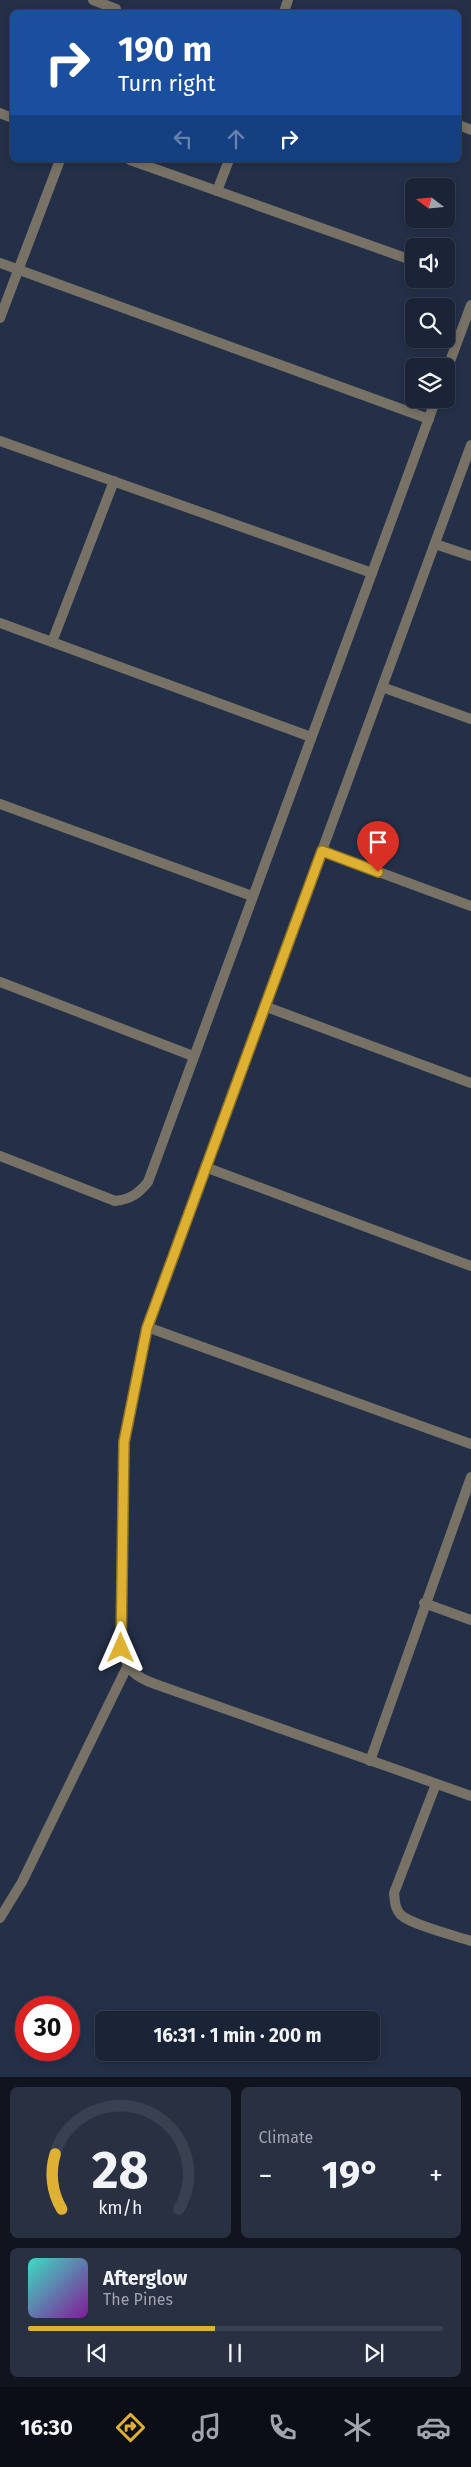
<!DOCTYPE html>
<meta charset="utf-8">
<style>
:root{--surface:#1b2436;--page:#283042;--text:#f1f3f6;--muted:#a0a4ad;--line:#394151;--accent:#deb133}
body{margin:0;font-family:"Fira Sans",sans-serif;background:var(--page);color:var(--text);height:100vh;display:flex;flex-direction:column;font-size:19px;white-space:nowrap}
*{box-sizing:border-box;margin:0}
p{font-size:16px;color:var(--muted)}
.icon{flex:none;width:28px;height:28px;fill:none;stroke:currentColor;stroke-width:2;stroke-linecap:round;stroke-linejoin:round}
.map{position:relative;height:2077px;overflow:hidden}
.side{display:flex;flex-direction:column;gap:10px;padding:10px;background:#0f141e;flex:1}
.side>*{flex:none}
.hud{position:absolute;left:10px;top:10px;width:451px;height:152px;border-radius:8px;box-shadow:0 2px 8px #0003,0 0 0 1px var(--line);background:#1a4fa0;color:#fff;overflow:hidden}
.needle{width:32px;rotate:286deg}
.tools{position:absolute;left:405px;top:178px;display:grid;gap:10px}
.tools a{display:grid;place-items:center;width:50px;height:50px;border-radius:8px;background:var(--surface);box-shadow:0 2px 8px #0003,0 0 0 1px var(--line);font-size:25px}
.speed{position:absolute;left:15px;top:1996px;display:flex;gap:10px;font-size:25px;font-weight:700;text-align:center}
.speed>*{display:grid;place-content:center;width:65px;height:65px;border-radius:50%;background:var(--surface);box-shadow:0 2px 8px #0003,0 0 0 1px var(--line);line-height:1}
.speed .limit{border:8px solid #d22;background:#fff;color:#111}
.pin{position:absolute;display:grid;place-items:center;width:42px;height:42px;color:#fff;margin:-51px -21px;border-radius:50% 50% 50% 0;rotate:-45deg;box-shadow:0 0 5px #0007}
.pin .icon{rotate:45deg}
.me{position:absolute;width:55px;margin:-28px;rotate:0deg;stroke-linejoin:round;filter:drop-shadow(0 0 4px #0008)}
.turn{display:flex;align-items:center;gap:18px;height:105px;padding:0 25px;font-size:22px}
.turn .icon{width:65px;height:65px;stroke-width:2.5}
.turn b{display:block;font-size:35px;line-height:42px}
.lanes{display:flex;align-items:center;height:48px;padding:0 25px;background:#0003;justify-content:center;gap:25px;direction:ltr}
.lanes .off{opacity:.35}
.big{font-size:38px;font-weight:700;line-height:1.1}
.side .card{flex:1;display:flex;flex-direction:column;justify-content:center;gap:8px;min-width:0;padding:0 18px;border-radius:8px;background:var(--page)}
.side .dial{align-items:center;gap:0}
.dial svg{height:130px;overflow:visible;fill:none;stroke:var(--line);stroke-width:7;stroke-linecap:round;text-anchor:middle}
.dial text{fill:var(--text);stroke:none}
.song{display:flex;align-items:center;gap:15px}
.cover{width:60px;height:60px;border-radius:8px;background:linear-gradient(135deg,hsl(170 70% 55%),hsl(290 70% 35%))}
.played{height:5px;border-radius:2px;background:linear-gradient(90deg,var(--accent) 45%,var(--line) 45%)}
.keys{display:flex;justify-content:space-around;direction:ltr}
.heat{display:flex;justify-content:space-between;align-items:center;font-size:28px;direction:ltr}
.side .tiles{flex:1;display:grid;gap:10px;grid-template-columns:1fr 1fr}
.card:last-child{grid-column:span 2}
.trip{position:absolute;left:95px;top:2011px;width:285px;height:50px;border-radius:8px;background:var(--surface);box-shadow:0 2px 8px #0003,0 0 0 1px var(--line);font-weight:700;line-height:50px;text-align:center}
.dock{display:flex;height:80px;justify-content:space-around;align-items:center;background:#0b0e16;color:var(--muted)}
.dock .icon{width:35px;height:35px}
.dock .current{color:var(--accent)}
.dock b{font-size:22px;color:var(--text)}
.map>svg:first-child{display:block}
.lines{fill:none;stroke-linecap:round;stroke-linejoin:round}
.minor{stroke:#777265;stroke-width:10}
.route-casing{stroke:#907321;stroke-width:12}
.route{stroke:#deb133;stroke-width:9}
</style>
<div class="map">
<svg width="471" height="2077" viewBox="0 0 471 2077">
<rect width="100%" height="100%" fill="#243048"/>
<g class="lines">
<g class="minor">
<polyline points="93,0 116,9"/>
<polyline points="284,12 288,0"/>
<polyline points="0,113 12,118"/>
<polyline points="459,125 471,130"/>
<polyline points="130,160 414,261"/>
<polyline points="217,191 229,160"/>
<polyline points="0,263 429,419"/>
<polyline points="0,318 60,160"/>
<polyline points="446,372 471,305"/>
<polyline points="0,441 372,573"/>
<polyline points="471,445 147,1327 471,1444"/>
<polyline points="435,544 471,556"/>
<polyline points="0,623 311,737"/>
<polyline points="52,642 114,481"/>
<polyline points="382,687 471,719"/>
<polyline points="0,804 252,896"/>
<polyline points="322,851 471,906"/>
<polyline points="0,982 193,1056"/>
<polyline points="264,1006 471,1083"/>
<path d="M0 1156 115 1201C131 1199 138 1194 148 1182L436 399"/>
<polyline points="205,1167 471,1266"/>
<path d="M147 1327 124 1442 121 1648C128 1670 133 1676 155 1684L471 1796"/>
<polyline points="424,1603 471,1620"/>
<polyline points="370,1761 471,1477"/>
<path d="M436 1784 394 1893C395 1902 395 1909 401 1915 412 1925 456 1936 471 1941"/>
<polyline points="0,1918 22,1882 127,1667"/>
</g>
</g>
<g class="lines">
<g class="route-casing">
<polyline id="route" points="121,1648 124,1442 147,1328 322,851 378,872"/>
</g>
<use href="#route" class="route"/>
</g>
</svg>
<div class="tools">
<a><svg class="needle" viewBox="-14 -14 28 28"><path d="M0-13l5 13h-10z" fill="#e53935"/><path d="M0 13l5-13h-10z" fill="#a0a4ad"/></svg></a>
<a><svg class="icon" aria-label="sound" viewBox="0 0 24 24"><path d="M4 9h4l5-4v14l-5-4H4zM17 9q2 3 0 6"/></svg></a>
<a><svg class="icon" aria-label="search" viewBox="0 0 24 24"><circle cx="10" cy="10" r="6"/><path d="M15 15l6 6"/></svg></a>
<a><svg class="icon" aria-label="layers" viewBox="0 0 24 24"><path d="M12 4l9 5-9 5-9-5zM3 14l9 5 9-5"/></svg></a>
</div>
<div class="speed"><div class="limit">30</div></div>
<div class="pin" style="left:378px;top:872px;background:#d93025"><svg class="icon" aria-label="arrive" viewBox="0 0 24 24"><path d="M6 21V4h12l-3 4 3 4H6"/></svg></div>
<svg class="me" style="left:121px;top:1648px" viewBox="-20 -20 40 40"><path d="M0-17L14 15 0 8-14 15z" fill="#deb133" stroke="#fff" stroke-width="4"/></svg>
<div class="trip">16:31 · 1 min · 200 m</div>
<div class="hud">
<div class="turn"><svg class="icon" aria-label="right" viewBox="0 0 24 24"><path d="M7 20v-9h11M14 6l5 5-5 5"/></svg><div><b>190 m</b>Turn right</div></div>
<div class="lanes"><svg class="icon off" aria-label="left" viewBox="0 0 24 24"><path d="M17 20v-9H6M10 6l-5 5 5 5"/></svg><svg class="icon off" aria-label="ahead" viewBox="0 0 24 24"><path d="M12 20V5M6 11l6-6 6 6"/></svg><svg class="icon" aria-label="right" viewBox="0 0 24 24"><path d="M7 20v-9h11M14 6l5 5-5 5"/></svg></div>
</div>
</div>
<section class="side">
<div class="tiles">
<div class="card dial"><svg viewBox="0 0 100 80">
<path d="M14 69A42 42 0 1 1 86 69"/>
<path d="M14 69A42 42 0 0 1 10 35" stroke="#deb133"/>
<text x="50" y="56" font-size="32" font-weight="700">28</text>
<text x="50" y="72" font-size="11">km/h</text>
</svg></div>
<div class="card"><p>Climate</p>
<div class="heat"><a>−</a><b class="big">19°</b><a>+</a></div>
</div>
<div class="card">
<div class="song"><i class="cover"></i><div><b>Afterglow</b><p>The Pines</p></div></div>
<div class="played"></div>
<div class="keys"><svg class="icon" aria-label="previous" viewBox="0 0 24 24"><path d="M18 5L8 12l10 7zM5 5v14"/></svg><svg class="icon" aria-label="pause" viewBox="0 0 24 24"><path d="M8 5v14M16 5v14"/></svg><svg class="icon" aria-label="next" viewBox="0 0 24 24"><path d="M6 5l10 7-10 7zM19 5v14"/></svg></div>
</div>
</div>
</section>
<nav class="dock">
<b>16:30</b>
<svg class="icon current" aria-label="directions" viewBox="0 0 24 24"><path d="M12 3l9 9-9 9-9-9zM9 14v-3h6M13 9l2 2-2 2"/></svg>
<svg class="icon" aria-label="music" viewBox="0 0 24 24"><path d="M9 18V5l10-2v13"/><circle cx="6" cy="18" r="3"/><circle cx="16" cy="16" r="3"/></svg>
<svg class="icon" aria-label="phone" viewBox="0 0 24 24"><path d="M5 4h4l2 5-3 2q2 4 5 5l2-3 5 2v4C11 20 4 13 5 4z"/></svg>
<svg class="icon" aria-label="climate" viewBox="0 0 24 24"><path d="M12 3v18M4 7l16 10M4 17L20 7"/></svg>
<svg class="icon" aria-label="car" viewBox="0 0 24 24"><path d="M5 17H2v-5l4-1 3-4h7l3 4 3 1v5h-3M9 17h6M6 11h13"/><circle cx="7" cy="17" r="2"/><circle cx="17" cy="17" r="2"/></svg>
</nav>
